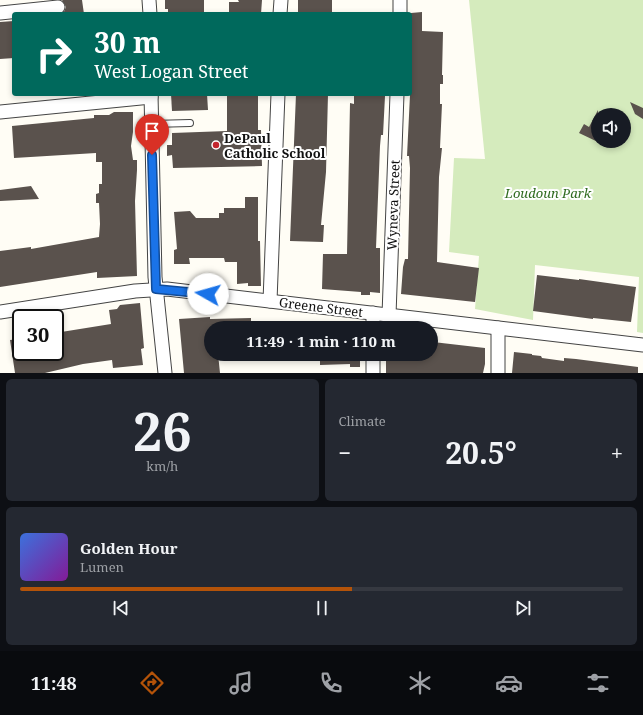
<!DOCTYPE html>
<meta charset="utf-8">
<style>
:root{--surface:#171b24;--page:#242831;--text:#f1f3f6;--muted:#9ea1a6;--line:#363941;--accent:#b45309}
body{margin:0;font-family:"Noto Serif",serif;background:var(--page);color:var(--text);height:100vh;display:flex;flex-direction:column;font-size:15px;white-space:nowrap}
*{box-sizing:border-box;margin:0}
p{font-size:13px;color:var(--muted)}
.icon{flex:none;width:22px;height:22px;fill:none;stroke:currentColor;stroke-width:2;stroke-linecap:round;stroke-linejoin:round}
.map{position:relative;height:373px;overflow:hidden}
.panel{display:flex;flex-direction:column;gap:6px;padding:6px;background:#0d0f14;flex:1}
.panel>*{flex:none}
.guide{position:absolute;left:12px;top:12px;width:400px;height:84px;border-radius:4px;box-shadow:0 2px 6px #0003;background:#00695c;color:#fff;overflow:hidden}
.controls{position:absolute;left:591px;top:108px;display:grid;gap:8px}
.controls a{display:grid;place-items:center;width:40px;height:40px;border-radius:50%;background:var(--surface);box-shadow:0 2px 6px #0003;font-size:20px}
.speed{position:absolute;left:12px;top:309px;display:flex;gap:8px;font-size:20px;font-weight:700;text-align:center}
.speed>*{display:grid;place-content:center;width:52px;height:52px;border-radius:50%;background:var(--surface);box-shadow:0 2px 6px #0003;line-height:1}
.speed .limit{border:2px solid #111;border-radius:6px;background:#fff;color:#111}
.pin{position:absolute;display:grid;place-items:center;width:34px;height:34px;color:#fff;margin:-41px -17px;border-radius:50% 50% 50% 0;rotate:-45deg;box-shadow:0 0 4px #0007}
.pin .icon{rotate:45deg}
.me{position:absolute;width:44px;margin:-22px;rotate:277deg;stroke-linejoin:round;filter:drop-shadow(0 0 3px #0008)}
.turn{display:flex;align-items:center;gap:14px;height:84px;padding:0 16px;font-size:18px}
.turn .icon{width:52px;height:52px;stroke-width:2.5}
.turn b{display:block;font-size:28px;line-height:34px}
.big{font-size:30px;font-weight:700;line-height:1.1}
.panel .card{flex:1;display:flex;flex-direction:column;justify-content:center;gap:6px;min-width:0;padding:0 14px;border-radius:6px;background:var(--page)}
.panel .dial{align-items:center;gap:0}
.dial b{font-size:52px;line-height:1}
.song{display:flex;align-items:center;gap:12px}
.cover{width:48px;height:48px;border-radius:6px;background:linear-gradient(135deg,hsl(220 70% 55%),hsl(290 70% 35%))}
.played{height:4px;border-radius:2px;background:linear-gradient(90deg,var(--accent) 55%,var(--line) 55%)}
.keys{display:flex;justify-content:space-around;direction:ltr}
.heat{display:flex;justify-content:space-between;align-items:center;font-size:22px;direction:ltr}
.panel .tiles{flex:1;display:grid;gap:6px;grid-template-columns:1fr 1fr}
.card:last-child{grid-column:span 2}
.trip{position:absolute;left:204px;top:321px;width:234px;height:40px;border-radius:20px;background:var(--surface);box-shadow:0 2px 6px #0003;font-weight:700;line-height:40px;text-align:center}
.tab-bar{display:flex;height:64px;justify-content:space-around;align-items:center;background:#090b0e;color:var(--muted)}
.tab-bar .icon{width:28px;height:28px}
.tab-bar .on{color:var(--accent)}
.tab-bar b{font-size:18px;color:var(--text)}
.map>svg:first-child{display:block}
.green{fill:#d5ebbd;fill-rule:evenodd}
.building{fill:#5a524d}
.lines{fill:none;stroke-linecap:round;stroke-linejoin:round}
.lane-casing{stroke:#444;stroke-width:8}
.street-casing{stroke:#444;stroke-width:15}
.lane{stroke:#fff;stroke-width:6}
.street{stroke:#fff;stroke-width:13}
.route-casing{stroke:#114b97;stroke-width:10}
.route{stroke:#1a73e8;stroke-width:7}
.poi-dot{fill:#c4262e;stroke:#fff;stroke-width:1.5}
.labels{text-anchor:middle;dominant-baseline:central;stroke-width:4;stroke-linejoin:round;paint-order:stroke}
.poi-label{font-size:13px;font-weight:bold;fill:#111;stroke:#fff;text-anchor:start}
.park-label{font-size:13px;font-style:italic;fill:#2f6b1f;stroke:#fff}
.street-label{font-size:13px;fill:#111;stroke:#fff}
</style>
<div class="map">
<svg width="643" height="373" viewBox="0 0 643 373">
<rect width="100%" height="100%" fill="#fffdf5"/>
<path class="green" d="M469 0H643V333L637 332 639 277 535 265 533 320 475 309 479 256 449 252 454 158 485 159ZM598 115H624V141H598Z"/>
<g class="building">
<polygon points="62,0 82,0 84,14 63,14 66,7"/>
<polygon points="165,0 204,0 204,14 168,14 168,9 165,9"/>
<polygon points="238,0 262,0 261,14 229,14 229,2 239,2"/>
<rect x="298" y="0" width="34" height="14"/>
<polygon points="422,12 422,31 443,32 442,75 443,75 443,84 440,84 440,104 442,104 440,148 442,148 439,177 437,262 479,268 475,302 401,294 403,267 405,259 408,259 410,168 409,156 407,156 410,95 411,13"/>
<polygon points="14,21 14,58 0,59 0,22"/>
<polygon points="171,94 207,94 208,110 172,111"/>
<polygon points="227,94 258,94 258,130 261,130 262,166 173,168 172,155 167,156 167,145 172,145 172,133 227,131"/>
<polygon points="296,94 328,94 326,172 321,225 324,225 323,242 290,241"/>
<polygon points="359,94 385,96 383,135 381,135 380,146 376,248 380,248 380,293 370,292 370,295 361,295 361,292 322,289 323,254 347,254 350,103 354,104 354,95"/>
<polygon points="630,102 643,108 643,119 635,114"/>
<polygon points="598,110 598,142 579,133 584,124 589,127"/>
<polygon points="114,112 133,112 133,132 131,146 133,160 137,160 137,170 135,201 137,276 97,278 97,272 0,287 0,251 31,247 31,249 99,237 100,224 99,203 96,203 96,194 99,193 99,184 102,184 102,162 96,162 96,153 14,158 12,126 94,118 94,115 109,115"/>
<polygon points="31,186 39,199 0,201 0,190"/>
<polygon points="245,197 258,197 258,241 260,241 261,286 248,286 248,283 237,284 237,262 225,262 224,258 189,258 190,264 174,264 174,250 177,249 174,212 190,211 196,218 219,218 219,213 224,213 224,208 245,208"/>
<polygon points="537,275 579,280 579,279 636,287 631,322 593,318 593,319 533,311"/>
<polygon points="140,303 144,348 141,349 143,365 113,368 112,360 83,364 45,373 15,373 10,340 19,339 21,352 55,352 55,333 111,324 109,310 117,309 120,305"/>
<polygon points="210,317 210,319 251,318 251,328 211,328 211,354 218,354 220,373 184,373 179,319"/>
<polygon points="433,342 485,348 485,364 483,373 386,373 386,354 431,354"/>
<polygon points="514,352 532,354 532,355 541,356 542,358 564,361 564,358 576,359 638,367 638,373 512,373"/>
<polygon points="320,354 360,354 360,367 350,367 350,364 320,365"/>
</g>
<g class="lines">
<g class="lane-casing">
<polyline id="lane" points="152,124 190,123"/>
</g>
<g class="street-casing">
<g id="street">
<polyline points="149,0 150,14"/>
<polyline points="0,13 58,7"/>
<polyline points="280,14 281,0"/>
<polyline points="400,14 400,0"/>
<polyline points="151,94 155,277 165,373"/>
<polyline points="0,112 151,97"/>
<polyline points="270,301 278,94"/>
<polyline points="0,312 135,291 167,289 643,345"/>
<polyline points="389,315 397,94"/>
<polyline points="373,328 373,313"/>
<polyline points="373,373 373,354"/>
<polyline points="498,373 498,328"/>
</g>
</g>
<use href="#lane" class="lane"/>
<use href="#street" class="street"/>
</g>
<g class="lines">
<g class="route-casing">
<polyline id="route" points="152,155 156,289 208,294"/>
</g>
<use href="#route" class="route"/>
</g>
<circle class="poi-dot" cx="216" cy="145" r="4"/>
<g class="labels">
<g class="poi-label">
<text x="224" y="138">DePaul<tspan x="224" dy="15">Catholic School</tspan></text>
</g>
<g class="park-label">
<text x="548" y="193">Loudoun Park</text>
</g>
<g class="street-label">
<text transform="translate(393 205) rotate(-88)">Wyneva Street</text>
<text transform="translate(321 307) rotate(7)">Greene Street</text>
</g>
</g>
</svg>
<div class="controls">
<a><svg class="icon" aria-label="sound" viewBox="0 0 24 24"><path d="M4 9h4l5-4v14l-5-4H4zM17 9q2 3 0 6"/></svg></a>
</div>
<div class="speed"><div class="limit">30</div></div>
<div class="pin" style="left:152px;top:155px;background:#d93025"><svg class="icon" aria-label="arrive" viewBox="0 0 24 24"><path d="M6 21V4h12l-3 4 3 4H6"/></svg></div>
<svg class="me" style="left:208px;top:294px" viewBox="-20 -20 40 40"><circle r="19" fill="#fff"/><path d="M0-13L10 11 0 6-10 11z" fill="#1a73e8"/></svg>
<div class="trip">11:49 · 1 min · 110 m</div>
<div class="guide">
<div class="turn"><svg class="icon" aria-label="right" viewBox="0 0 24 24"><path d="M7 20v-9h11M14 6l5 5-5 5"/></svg><div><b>30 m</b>West Logan Street</div></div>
</div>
</div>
<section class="panel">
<div class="tiles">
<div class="card dial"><b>26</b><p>km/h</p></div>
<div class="card"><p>Climate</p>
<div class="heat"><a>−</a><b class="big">20.5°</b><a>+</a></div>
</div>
<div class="card">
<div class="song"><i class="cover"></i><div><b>Golden Hour</b><p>Lumen</p></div></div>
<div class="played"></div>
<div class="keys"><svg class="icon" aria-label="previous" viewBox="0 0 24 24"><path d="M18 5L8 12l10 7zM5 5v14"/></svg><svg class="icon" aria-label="pause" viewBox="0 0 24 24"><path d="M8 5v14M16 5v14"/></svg><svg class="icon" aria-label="next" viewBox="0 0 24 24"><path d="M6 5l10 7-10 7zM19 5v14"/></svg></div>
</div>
</div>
</section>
<nav class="tab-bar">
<b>11:48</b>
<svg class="icon on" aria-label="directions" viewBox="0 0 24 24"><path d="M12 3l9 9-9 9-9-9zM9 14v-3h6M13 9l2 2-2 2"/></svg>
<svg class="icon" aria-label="music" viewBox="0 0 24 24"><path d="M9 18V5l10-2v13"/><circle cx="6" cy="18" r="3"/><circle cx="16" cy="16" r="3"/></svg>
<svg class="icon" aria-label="phone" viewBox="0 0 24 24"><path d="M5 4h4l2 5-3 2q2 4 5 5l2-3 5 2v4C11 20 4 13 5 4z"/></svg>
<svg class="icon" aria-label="climate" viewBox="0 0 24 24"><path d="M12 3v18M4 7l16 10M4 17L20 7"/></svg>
<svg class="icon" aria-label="car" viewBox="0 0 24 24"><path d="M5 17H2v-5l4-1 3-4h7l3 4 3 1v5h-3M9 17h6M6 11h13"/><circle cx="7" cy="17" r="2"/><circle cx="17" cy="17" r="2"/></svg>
<svg class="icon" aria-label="filters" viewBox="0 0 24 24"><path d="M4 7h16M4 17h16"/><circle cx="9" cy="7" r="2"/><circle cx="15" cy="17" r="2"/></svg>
</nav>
